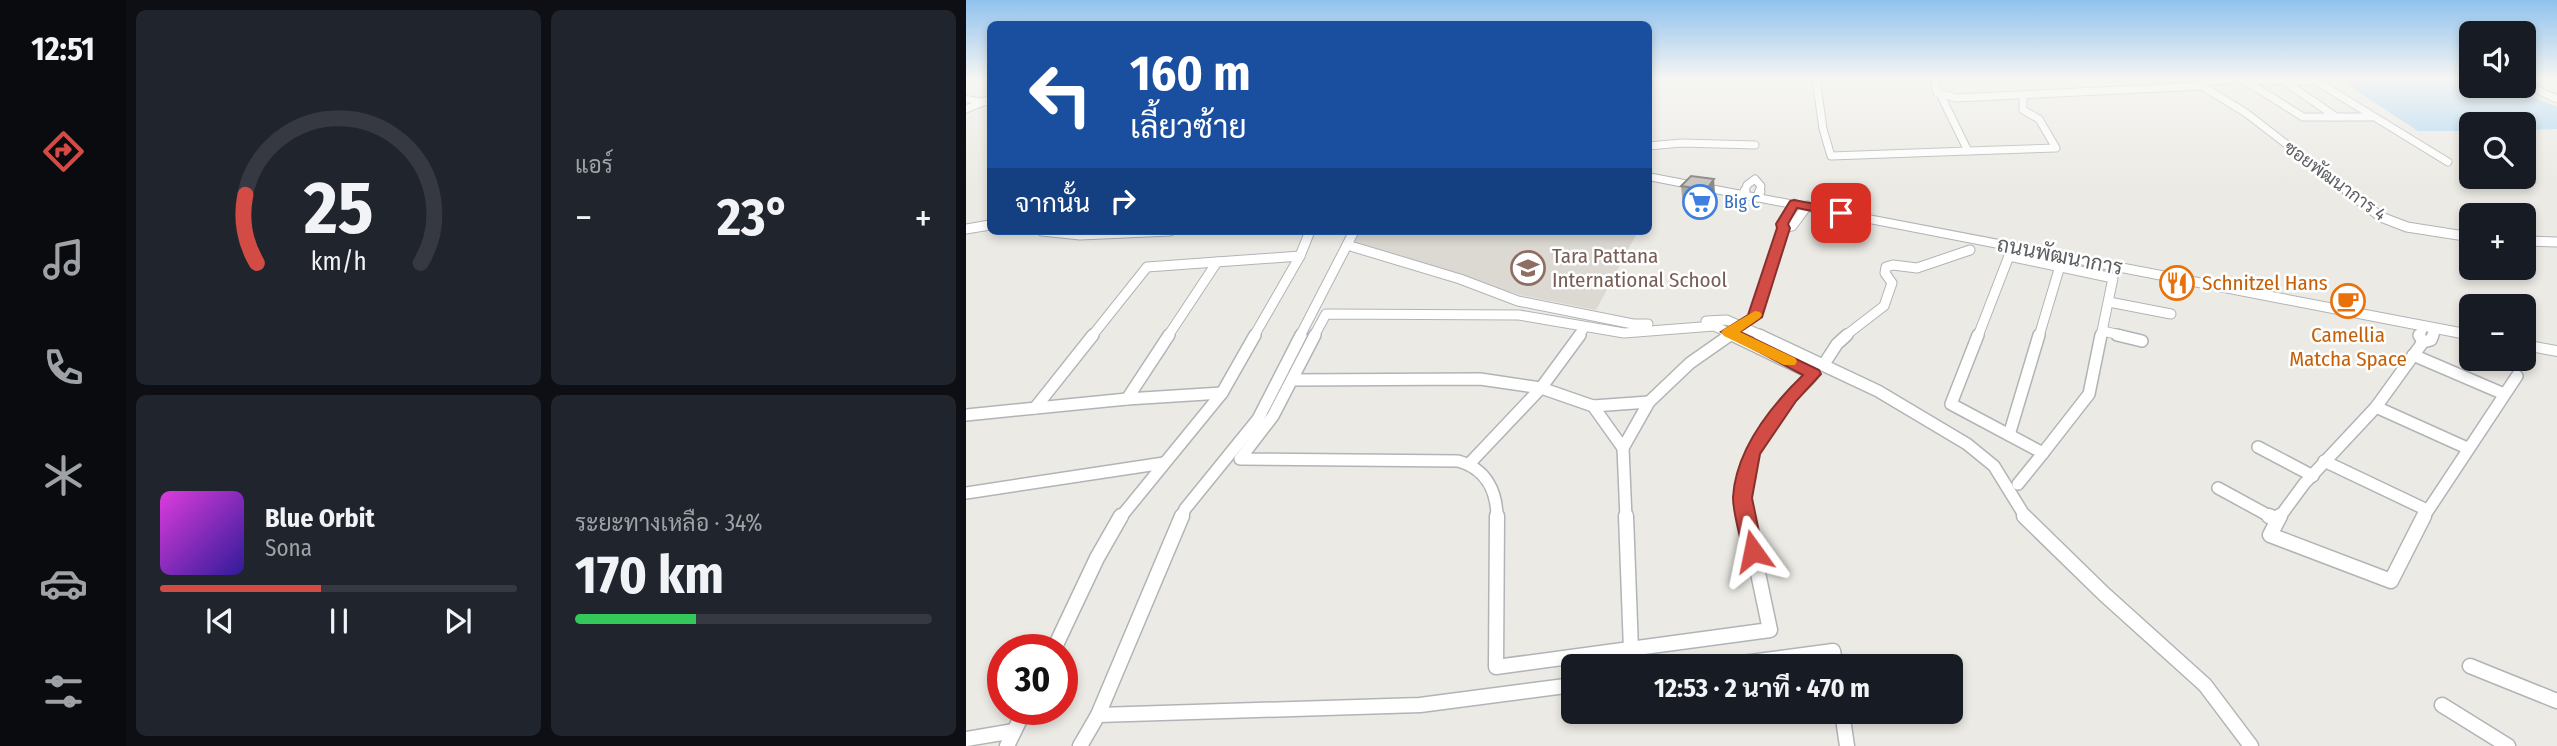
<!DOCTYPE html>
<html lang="th">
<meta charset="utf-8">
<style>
:root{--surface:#171b24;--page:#20242c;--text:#f1f3f6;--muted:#9ea1a6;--line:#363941;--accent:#d24b44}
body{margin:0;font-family:"Fira Sans Condensed",Sarabun,sans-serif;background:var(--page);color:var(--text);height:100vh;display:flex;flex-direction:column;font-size:26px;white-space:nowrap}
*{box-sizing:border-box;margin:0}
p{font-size:23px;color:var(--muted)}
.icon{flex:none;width:38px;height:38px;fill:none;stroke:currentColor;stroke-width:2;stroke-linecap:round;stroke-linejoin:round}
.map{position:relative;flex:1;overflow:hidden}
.sheet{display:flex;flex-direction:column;gap:10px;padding:10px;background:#0d0f14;width:840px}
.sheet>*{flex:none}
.hud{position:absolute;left:21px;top:21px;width:665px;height:214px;border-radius:10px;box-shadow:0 4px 10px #0003;background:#1a4fa0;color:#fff;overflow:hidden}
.tools{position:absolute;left:1493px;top:21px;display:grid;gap:14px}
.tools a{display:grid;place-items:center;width:77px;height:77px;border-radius:10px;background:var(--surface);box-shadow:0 4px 10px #0003;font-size:35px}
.speed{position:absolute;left:21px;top:634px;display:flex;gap:14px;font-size:35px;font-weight:700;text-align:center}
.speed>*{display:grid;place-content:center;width:91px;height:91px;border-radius:50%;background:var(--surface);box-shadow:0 4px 10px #0003;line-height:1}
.speed .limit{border:10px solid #d22;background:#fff;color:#111}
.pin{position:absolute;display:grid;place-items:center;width:60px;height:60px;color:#fff;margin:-30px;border-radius:14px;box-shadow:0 4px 10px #0006}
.me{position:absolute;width:77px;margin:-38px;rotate:348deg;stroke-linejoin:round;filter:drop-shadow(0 0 5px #0008)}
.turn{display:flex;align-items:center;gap:24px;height:147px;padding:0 28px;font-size:32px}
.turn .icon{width:91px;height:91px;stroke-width:2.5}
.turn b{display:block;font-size:49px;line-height:60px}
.then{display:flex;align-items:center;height:66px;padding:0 28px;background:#0003;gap:14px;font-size:26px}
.big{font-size:52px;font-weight:700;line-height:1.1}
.sheet .widget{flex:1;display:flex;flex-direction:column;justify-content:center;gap:10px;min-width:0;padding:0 24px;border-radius:10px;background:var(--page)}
.sheet .dial{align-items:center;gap:0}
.dial svg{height:182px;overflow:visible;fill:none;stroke:var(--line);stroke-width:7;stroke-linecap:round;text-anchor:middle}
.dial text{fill:var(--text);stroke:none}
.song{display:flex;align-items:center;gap:21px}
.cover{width:84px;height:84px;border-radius:10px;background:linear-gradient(135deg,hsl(300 70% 55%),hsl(250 70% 35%))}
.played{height:7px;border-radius:4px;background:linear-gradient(90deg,var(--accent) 45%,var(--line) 45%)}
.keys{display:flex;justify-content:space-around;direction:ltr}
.heat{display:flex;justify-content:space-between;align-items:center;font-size:38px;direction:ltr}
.charge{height:10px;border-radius:5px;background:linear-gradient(90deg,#34c759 34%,var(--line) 0)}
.sheet .tiles{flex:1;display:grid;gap:10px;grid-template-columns:repeat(2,1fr)}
.trip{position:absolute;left:595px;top:654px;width:402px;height:70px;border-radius:10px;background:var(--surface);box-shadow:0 4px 10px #0003;font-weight:700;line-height:70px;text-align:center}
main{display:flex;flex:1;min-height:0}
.menu{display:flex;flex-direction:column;width:126px;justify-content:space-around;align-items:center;background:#090b0e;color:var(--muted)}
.menu .icon{width:49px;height:49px}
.menu .active{color:var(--accent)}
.menu b{font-size:32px;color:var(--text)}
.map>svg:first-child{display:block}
.education{fill:#dcd9d2}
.water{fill:#acd6f4}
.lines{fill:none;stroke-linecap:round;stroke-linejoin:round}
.street-far3-casing{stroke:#b1b4b7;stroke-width:9}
.street-far2-casing{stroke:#b1b4b7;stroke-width:11}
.street-far1-casing{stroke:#b1b4b7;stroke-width:14}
.street-casing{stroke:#b1b4b7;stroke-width:17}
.secondary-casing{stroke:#b0b3b7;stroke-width:2}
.street-far3{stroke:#fff;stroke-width:7}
.street-far2{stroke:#fff;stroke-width:9}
.street-far1{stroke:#fff;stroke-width:11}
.street{stroke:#fff;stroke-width:14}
.secondary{fill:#fff;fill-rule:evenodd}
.wall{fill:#aca9a5}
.shaded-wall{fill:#8c8a86}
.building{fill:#c8c5c0;stroke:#8c8a86;stroke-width:2}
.route{fill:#d24b44;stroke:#88312c;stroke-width:2}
.slow{fill:#f59e0b}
.labels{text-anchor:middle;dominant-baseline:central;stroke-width:5;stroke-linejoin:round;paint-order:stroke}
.far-street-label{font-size:18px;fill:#5c5f62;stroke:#fff}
.far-shop-label{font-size:18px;fill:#366cbe;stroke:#fff;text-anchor:start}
.education-label{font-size:21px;fill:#785e54;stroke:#fff;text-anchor:start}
.street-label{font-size:21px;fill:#5c5f62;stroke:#fff}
.food-label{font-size:21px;fill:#c56008;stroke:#fff;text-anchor:start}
</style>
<main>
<nav class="menu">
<b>12:51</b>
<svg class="icon active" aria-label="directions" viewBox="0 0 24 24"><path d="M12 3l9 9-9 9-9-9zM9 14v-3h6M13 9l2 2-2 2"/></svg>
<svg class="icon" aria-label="music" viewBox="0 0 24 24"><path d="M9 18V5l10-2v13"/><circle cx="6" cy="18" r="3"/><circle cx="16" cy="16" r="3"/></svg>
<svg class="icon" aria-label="phone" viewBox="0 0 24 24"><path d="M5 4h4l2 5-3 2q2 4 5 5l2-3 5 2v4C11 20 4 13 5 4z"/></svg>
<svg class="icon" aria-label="climate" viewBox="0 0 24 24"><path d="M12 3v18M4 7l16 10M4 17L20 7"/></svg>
<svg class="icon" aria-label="car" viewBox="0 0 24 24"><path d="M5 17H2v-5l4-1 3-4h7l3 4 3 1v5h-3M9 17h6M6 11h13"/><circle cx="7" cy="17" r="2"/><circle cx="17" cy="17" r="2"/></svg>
<svg class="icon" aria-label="filters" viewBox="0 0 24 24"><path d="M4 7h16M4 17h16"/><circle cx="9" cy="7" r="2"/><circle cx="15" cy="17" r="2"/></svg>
</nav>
<section class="sheet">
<div class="tiles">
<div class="widget dial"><svg viewBox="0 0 100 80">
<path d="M14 69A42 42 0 1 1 86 69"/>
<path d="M14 69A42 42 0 0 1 9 39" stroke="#d24b44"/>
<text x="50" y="56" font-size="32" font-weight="700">25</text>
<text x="50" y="72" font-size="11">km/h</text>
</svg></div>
<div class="widget"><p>แอร์</p>
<div class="heat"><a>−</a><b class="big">23°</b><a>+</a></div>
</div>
<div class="widget">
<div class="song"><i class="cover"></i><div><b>Blue Orbit</b><p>Sona</p></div></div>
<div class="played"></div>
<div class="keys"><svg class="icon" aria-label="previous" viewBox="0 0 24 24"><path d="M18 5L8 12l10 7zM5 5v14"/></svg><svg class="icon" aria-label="pause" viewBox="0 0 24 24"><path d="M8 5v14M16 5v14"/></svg><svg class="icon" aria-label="next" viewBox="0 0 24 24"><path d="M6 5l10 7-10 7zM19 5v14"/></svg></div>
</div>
<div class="widget"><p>ระยะทางเหลือ · 34%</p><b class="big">170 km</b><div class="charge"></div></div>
</div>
</section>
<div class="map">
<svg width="1591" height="746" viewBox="0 0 1591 746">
<rect width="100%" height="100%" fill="#eceae4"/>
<polygon class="education" points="393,231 672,231 630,310 554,295 388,241"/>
<polygon class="water" points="1371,78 1505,78 1505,86 1542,86 1591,107 1591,129 1558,130 1558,124 1505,124 1505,131 1452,131"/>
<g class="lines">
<g class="street-far3-casing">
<g id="street-far3">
<polyline points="850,78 857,129 865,156 1002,151 975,96"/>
<polyline points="968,78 971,93 991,98 1236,86 1280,113 1384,193"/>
<polyline points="1278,80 1337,117 1405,117"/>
<polyline points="1281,80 1350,81 1346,78"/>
<polyline points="1318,81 1370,117"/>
<polyline points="1350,81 1482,162"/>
<polyline points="1558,84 1591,99"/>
<polyline points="1236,86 1239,82 1274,78"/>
<polyline points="0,109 24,99"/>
<polyline points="682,146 716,143 789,145"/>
<polyline points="1002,151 1090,148 1073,119 1057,110 1057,95"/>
<polyline points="778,193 781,185 789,179 795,186 793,193"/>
</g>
</g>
<g class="street-far2-casing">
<g id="street-far2">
<polyline points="1381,191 1415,217 1441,227 1505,237"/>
<polyline points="778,194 779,191"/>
<polyline points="792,197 794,191"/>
<polyline points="818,228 826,226 841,206"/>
<polyline points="0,229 24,225"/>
<polyline points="76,231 114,235 204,231"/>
<polyline points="388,231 381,245 494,279 552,301 667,324 682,324"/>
<polyline points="1558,241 1591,242"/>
<polyline points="1143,302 1205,314"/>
<polyline points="740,321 761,320 797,336"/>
<polyline points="1137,331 1158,336"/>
<polyline points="126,336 181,267 334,256"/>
<polyline points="202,336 251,262"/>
<polyline points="288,336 334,256 344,231"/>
<polyline points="334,336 381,245"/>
<polyline points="348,336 360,314 553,315 658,333 748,326 770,336"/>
<polyline points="612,336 619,327"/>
<polyline points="761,336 788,317 818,228 816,224 828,204"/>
<polyline points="879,336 918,306 926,283 919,273 920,267 927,265 951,268 1004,250"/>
<polyline points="1012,336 1043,256 1147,278 1135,336"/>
<polyline points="1073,336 1094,266"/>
<polyline points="1454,336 1457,326"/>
<polyline points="1467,336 1470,329"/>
</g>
</g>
<g class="street-far1-casing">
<g id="street-far1">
<path d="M349 335 307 416 274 459 492 461C519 468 531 490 531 518"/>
<path d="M766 335 847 374C841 383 831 389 824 397 794 432 770 472 780 518"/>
<polyline points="793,335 912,391 1001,444 1028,466 1060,518"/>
<polyline points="1012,335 985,404 1077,453"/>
<polyline points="1151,335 1176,341"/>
<polyline points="1453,335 1457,342 1465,340 1467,335"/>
<polyline points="1447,355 1538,394"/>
<polyline points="858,364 871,344 881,335"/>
<polyline points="326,380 514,379 575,388 627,406 657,448"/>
<polyline points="161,399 203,335"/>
<polyline points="627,406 683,402"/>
<polyline points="1410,407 1501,448"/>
<polyline points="69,408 127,335"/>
<polyline points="0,415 161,399 256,393"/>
<polyline points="1043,435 1073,335"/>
<polyline points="1292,447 1347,476"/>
<polyline points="1077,453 1123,394 1135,335"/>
<polyline points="1358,461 1461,510"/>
<polyline points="504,463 575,388 614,335"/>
<polyline points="1052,484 1077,453"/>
<polyline points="1252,488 1307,518"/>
<polyline points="0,493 198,463"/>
<polyline points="154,518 256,393 289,335"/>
<polyline points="215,518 219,509 292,419 335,335"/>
<polyline points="660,518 657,448 683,402 724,363 764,335"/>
<polyline points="1313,518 1338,484 1410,407 1457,342"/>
<polyline points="1457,518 1551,376"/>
</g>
</g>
<g class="street-casing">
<g id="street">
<polyline points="531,516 530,667 804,630 780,516"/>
<polyline points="660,516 665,650"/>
<polyline points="1058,516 1138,594 1239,685 1285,746"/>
<polyline points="1303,516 1311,520"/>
<polyline points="1314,516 1304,535 1425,581 1458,516"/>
<polyline points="88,649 131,558 155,516"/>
<polyline points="1504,666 1591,701"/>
<polyline points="746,667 867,651 870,667"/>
<polyline points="1476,705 1542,746"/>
<polyline points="876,712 881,746"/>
<polyline points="132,715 454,705 607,685"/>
<polyline points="0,739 48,731"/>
<polyline points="41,746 59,709"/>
<polyline points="114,746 132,715 216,516"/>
</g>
</g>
<g class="secondary-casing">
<g id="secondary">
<polygon points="0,96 24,100 24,106 0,102"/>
<polygon points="682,173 1505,330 1505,340 682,180"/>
<polygon points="1558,340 1591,346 1591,356 1558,350"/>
</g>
</g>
<use href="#street-far3" class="street-far3"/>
<use href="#street-far2" class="street-far2"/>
<use href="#street-far1" class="street-far1"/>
<use href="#street" class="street"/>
<use href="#secondary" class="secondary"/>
</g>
<polygon class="wall" points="748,179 749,198 741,209 717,206 715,186"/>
<polygon class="shaded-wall" points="748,179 749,198 741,209 740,190"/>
<polygon class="building" points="725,176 748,179 740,190 715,186"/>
<linearGradient id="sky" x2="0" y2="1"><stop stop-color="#90c2ed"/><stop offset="0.43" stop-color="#f6f6f3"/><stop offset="1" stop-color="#f6f6f3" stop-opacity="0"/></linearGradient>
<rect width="1591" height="183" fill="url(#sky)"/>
<path class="route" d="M828 200 875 209 882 213 875 217 831 208 822 224 824 228 796 317 774 332 853 370 855 374 830 401 794 454 786 498 797 551 794 557 787 559 780 557 777 551C774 534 767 514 767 497 770 449 804 407 837 375L755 332 782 315 811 228 810 224 824 201Z"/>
<polygon class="slow" points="789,311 794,312 796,315 794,318 774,332 829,358 831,361 829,365 818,365 758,336 755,332 758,329"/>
<defs>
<g id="supermarket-ring" transform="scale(1.75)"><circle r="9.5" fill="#fff" stroke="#3f7fe0" stroke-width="1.5"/><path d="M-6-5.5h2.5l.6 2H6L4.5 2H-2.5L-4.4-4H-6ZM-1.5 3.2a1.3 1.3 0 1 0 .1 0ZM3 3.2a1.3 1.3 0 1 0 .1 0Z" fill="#3f7fe0"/></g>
<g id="school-ring" transform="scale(1.75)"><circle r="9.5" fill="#fff" stroke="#8d6e63" stroke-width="1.5"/><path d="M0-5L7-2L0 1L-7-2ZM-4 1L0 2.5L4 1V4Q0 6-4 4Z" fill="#8d6e63"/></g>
<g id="restaurant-ring" transform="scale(1.75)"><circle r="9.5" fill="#fff" stroke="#e8710a" stroke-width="1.5"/><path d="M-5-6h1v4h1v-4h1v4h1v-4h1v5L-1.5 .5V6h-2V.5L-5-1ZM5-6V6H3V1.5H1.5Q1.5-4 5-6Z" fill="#e8710a"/></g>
<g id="cafe-ring" transform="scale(1.75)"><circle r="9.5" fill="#fff" stroke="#e8710a" stroke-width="1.5"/><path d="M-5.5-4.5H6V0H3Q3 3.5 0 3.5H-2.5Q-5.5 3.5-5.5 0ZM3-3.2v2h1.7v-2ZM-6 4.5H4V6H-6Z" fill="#e8710a"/></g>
</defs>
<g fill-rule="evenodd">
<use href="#supermarket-ring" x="734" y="202"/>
<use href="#school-ring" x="562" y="268"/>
<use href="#restaurant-ring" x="1211" y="283"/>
<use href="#cafe-ring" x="1382" y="301"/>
</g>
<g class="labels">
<g class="far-street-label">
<text transform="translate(1369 181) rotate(36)">ซอยพัฒนาการ 4</text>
</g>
<g class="far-shop-label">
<text x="758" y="202">Big C</text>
</g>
<g class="education-label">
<text x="586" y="256">Tara Pattana<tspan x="586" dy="24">International School</tspan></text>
</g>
<g class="street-label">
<text transform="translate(1094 256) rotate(11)">ถนนพัฒนาการ</text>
</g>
<g class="food-label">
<text x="1236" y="283">Schnitzel Hans</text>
<text x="1382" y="335" text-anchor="middle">Camellia<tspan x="1382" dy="24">Matcha Space</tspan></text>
</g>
</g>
</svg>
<div class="tools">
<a><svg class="icon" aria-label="sound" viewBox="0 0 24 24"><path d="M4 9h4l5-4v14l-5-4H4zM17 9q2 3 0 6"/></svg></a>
<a><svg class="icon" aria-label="search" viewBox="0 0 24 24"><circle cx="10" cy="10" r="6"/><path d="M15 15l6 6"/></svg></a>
<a>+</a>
<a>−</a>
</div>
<div class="speed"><div class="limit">30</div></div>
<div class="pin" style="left:875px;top:213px;background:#d93025"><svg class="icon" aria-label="arrive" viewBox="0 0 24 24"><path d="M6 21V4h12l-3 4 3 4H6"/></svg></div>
<svg class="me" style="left:787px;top:551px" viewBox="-20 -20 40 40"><path d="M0-17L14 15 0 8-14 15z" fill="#d24b44" stroke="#fff" stroke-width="4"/></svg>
<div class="trip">12:53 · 2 นาที · 470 m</div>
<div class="hud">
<div class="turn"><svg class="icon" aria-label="left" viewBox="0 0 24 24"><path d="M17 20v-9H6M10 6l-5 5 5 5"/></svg><div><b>160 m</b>เลี้ยวซ้าย</div></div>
<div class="then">จากนั้น<svg class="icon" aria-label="right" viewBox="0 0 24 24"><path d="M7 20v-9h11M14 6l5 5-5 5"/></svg></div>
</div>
</div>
</main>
